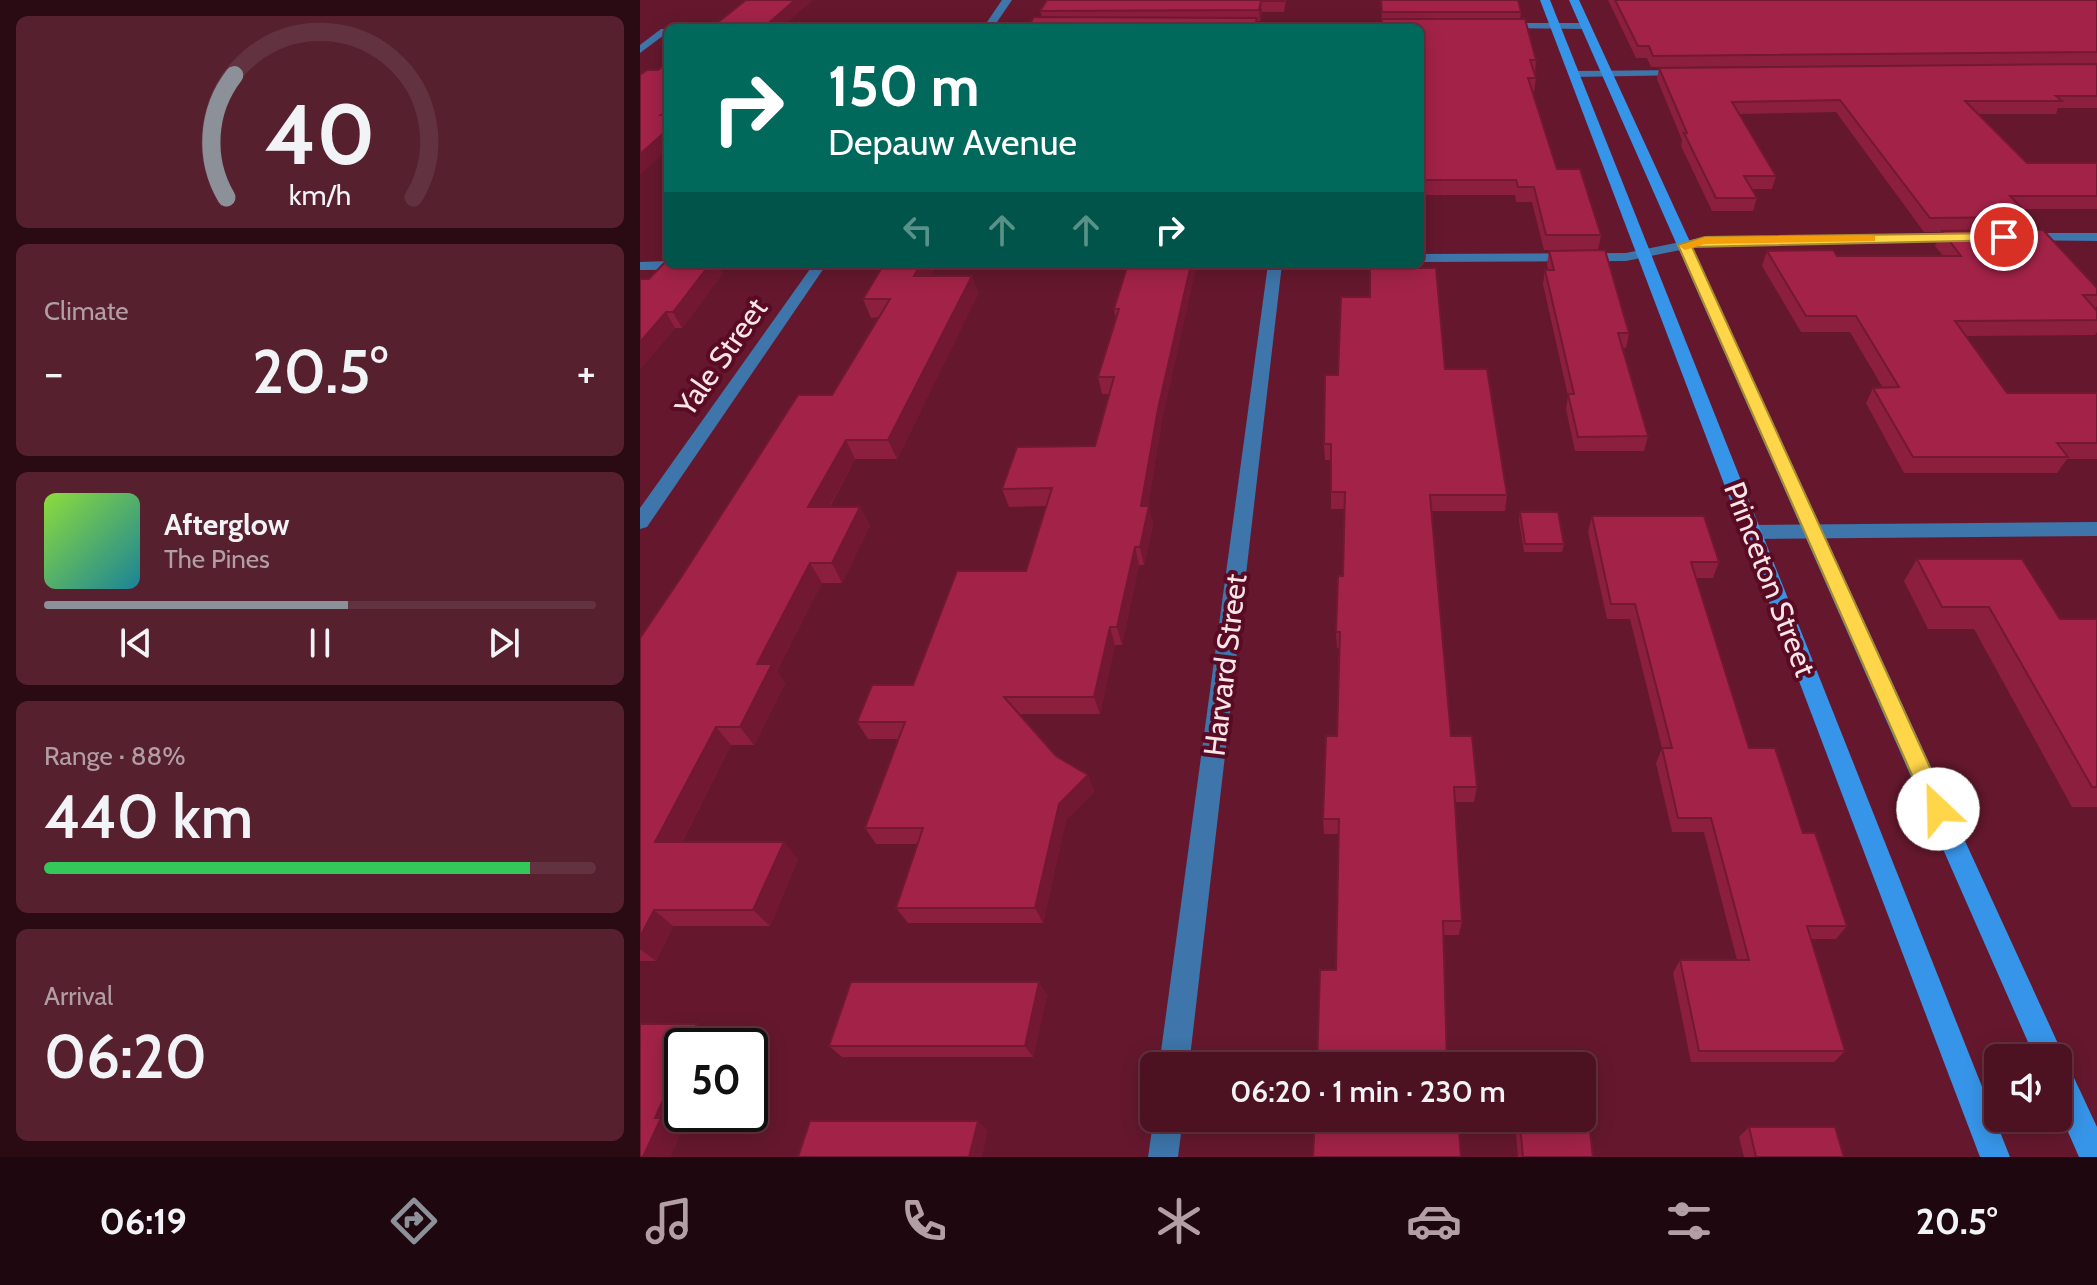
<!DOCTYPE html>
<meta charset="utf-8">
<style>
:root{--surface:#4c1222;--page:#56202f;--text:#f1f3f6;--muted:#b29ea5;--line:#633240;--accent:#8c9099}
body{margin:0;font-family:Cabin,sans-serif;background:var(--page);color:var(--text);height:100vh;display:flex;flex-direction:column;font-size:30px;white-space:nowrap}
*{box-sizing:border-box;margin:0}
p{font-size:26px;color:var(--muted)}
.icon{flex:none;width:44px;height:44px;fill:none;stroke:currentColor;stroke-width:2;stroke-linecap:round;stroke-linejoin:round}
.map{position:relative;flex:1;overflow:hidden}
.side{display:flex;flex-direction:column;gap:16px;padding:16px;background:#2a0a13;width:640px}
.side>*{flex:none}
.hud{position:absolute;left:24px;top:24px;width:760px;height:244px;border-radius:12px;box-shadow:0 4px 20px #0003,0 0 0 2px var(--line);background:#00695c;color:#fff;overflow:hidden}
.tools{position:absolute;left:1344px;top:1044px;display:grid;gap:16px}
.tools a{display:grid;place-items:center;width:88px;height:88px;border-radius:12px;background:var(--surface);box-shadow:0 4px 20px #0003,0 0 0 2px var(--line);font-size:40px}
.speed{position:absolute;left:24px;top:1028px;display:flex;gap:16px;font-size:40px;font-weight:700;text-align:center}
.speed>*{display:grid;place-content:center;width:104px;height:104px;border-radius:50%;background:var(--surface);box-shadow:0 4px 20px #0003,0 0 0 2px var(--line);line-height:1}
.speed .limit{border:4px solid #111;border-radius:12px;background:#fff;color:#111}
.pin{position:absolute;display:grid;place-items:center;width:68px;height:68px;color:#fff;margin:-34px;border:4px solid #fff;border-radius:50%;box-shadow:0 2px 8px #0007}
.me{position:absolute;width:88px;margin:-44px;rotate:336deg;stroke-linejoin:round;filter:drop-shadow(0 0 6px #0008)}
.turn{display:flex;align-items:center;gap:28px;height:168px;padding:0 32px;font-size:36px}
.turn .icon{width:104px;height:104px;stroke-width:2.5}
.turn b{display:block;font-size:56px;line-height:68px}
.lanes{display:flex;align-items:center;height:76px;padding:0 32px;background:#0003;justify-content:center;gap:40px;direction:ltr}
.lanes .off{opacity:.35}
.big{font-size:60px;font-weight:600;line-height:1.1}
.side .tile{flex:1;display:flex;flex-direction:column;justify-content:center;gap:12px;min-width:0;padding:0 28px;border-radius:12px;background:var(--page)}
.side .dial{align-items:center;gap:0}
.dial svg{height:208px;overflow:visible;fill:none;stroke:var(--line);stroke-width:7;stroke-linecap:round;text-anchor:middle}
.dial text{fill:var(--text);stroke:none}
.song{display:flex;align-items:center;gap:24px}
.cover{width:96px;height:96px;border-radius:12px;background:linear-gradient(135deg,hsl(90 70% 55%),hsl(190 70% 35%))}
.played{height:8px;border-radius:4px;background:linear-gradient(90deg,var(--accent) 55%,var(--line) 55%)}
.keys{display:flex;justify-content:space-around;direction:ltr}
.heat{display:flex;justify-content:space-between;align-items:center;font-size:44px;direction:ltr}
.charge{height:12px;border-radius:6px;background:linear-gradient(90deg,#34c759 88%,var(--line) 0)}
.trip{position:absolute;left:500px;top:1052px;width:456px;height:80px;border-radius:12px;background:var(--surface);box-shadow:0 4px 20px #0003,0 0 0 2px var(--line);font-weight:600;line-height:80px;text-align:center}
.dock{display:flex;height:128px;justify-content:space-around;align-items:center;background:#1e070e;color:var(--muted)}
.dock .icon{width:56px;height:56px}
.dock .selected{color:var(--accent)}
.dock b{font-size:36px;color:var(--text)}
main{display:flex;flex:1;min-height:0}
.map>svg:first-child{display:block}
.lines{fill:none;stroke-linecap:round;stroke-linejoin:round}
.street{fill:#3e75aa;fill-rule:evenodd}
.secondary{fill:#3795e9;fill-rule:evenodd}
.wall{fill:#8c1e3e}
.shaded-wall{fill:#721832}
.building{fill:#a32348;stroke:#721832;stroke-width:2}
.route{fill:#ffd54a;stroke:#a68a30;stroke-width:2}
.slow{fill:#f59e0b}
.labels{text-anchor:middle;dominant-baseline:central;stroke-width:8;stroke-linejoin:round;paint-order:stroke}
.street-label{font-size:30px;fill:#f9e5e7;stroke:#580b23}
</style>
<main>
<section class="side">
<div class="tile dial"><svg viewBox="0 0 100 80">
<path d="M14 69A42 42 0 1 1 86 69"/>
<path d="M14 69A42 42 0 0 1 17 22" stroke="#8c9099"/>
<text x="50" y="56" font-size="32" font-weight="700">40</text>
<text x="50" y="72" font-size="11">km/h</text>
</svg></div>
<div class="tile"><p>Climate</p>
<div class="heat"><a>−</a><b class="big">20.5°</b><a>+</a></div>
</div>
<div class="tile">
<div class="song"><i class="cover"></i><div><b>Afterglow</b><p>The Pines</p></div></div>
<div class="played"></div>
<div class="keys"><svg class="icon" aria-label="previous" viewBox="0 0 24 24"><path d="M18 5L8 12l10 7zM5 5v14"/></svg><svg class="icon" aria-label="pause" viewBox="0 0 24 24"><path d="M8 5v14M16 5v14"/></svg><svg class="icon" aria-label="next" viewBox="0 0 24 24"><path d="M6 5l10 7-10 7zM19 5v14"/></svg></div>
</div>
<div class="tile"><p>Range · 88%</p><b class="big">440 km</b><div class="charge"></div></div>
<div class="tile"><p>Arrival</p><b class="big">06:20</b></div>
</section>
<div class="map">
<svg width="1457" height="1157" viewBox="0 0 1457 1157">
<rect width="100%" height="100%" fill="#65182d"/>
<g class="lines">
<g class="street">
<polygon points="362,0 372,0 355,25 412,25 417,28 331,28 345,25"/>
<polygon points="860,23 946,23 951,26 946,29 857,28"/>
<polygon points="592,24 756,24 761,27 588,28"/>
<polygon points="21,29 27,29 28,32 0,53 0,45"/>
<polygon points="1043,70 1048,73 1047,75 935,77 930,74 935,71"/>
<polygon points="1326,233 1331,234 1331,240 1065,245 986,261 780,262 780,254 986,253 1065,237"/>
<polygon points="1382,233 1457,233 1457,241 1377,240 1377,234"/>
<polygon points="28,261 28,264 203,264 196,268 184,268 7,527 0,529 0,508 170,269 0,270 0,262"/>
<polygon points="628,264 642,264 549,1066 519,1066"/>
<polygon points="1457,522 1457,536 1112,539 1102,532 1112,525"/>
<polygon points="514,1116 514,1118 543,1118 538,1157 508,1157"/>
</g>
<g class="secondary">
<polygon points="900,0 910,0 1370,1157 1340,1157"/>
<polygon points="929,0 939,0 1420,1048 1424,1058 1423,1062 1428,1065 1457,1127 1457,1157 1439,1157 1418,1109 1418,1058 1395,1058"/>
</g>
</g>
<g class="wall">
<polygon points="646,0 644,12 622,12 620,21 617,21 618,28 402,17 400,11"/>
<polygon points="741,0 881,12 880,19 896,60 895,74 896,78 894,92 893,92 917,169 961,235 958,250 904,250 892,202 876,202 875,195 780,195 780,28 742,26"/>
<polygon points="968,0 1457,0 1457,64 1011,67 1007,58 996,58"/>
<polygon points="1457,64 1457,108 1418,108 1416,114 1337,114 1387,163 1457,163 1457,209 1382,209 1390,217 1383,230 1457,288 1457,306 1455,309 1457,311 1457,332 1455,335 1326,336 1367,393 1457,393 1457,459 1427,459 1417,473 1264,473 1226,403 1233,388 1243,388 1210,332 1161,332 1122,266 1127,251 1197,256 1303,256 1295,246 1301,232 1284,232 1196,112 1099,114 1136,176 1132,189 1112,189 1117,198 1113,211 1072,211 1041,146 1042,140 1017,79 1019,68"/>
<polygon points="909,251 989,333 986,348 982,348 1008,436 1004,451 935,451 926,409 928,396 903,284 905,270 908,270 907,264"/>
<polygon points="488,264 521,426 508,506 513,524 504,565 499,565 482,645 475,645 460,714 379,714 416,756 448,775 454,792 426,820 403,923 268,923 256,908 277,844 236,844 225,828 258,739 228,739 217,722 273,685 386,571 407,506 369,507 362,489 455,446 469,394 462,394 458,377 476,320 474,309"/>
<polygon points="777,268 805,369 867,495 865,511 792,511 811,736 837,787 834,802 815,802 822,921 819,935 803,935 696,970 699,834 684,834 683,819 697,736 699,648 697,648 696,632 703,576 704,509 691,509 691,460 685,460 684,444 698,375 730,297"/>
<polygon points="83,273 42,328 35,328 0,369 0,279"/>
<polygon points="291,276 332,276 338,294 257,459 215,459 190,507 220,507 230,526 202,583 182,583 137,671 145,683 114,745 91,745 42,842 158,859 130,926 33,926 16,961 0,961 0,638 192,395 238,317 231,318 223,299"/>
<polygon points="880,512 924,544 922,552 884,552 879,520"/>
<polygon points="952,516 1079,562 1073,578 1056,578 1109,748 1163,833 1207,926 1196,939 1171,939 1205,1051 1194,1062 1051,1062 1033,973 1040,960 1097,960 1064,832 1032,832 1016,763 1022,748 990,619 967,619 948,532"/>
<polygon points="1277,559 1420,619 1457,619 1457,807 1432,807 1334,629 1288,629 1264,581"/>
<polygon points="407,995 393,1057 202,1057 189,1046"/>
<polygon points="880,1124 953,1157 878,1157 876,1134"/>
<polygon points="1109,1127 1204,1157 1104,1157 1099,1137"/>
</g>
<g class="shaded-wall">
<polygon points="155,0 173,0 141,28 123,28"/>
<polygon points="621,1 622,12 620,21 619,10"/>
<polygon points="28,129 28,149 0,175 0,154"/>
<polygon points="70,264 78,264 83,273 42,328 33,312"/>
<polygon points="281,264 298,264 281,295 274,276"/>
<polygon points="551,264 557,264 521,426 506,520 509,506 513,524 504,565 500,547 501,506 518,409"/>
<polygon points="332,276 338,294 257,459 248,440"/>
<polygon points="26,312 35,328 0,369 0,342"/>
<polygon points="206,440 215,459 179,526 168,507"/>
<polygon points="220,507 230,526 202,583 192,563"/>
<polygon points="495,547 499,565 482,645 477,627"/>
<polygon points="170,563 182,583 137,671 145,683 114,745 100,727 117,664"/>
<polygon points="470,627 475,645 460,714 454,697"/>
<polygon points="76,727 91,745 33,859 15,842"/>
<polygon points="448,775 454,792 426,820 403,923 395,908 419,804"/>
<polygon points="144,842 158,859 130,926 113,910"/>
<polygon points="14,910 33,926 16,961 0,949 0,937"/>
<polygon points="399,982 407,995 393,1057 385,1046"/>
<polygon points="57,1024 76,1038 73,1046 47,1046"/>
<polygon points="42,1057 42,1114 44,1114 38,1127 42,1130 31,1157 3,1157 15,1118"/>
<polygon points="338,1121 348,1131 342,1157 329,1157"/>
</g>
<g class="building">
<polygon points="106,0 155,0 123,28 71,28"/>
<polygon points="407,0 644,0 644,1 621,1 619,10 400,11"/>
<polygon points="741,0 878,0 881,12 742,12"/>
<polygon points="975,0 1457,0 1457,52 1013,56 1009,46 998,46"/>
<polygon points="394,17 617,18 615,28 387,28"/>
<polygon points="742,19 885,19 896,60 890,60 896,78 888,78 917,169 940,169 961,235 906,235 894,187 878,187 876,180 780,180 780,28 720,28 742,26"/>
<polygon points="28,62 28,110 21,115 28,115 28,129 0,154 0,75 7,70 18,70"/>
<polygon points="1457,64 1457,96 1416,96 1422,101 1325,101 1387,163 1457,163 1457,196 1370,196 1390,217 1290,218 1200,100 1092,102 1136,176 1104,176 1117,198 1076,198 1044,133 1047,133 1019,68"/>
<polygon points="1403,230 1457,288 1457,295 1443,295 1457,311 1457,320 1315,321 1367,393 1457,393 1457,443 1417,443 1428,457 1273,457 1233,388 1259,387 1216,316 1166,316 1127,251 1193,250 1197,256 1321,256 1302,231"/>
<polygon points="965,250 989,333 978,333 1008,436 938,437 928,394 934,394 905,270 914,270 909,251"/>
<polygon points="28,259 28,264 70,264 33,312 26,312 0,342 0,279 9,279"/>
<polygon points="244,264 281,264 274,276 332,276 248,440 206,440 168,507 220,507 192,563 170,563 117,664 132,664 100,727 76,727 15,842 144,842 113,910 14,910 0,937 0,638 42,576 158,395 192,395 250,299 223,299"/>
<polygon points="488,264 551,264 518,409 501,506 509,506 500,547 495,547 477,627 470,627 454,697 364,697 416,756 448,775 419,804 395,908 256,908 283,828 225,828 265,722 217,722 232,685 273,685 317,571 386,571 412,488 362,489 377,447 455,446 474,377 458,377 479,309 474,309"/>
<polygon points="730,264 777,264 777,268 796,268 805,369 847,369 867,495 790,495 811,736 832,736 837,787 814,787 822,921 803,921 807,1066 677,1066 680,970 696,970 699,819 683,819 686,736 697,736 700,632 696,632 698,576 703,576 705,492 691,492 691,444 684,444 685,375 698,375 701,297 730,297"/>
<polygon points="880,512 918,512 924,544 885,544"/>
<polygon points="952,516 1064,516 1079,562 1051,562 1109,748 1135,748 1163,833 1175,833 1207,926 1167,926 1205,1051 1059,1051 1040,960 1109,960 1071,818 1038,818 1022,748 1032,748 995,604 971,604"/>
<polygon points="1277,559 1382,559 1420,619 1457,619 1457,787 1452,787 1349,607 1302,607"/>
<polygon points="211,982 399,982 385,1046 189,1046"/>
<polygon points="0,1024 57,1024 47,1046 42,1046 42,1057 15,1118 21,1118 3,1157 0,1157"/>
<polygon points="675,1118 818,1118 821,1157 673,1157"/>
<polygon points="170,1121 338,1121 329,1157 158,1157"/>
<polygon points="880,1124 949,1124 953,1157 883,1157"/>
<polygon points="1109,1127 1195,1127 1204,1157 1116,1157"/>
</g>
<polygon class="route" points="1364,233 1368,234 1368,240 1052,247 1309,809 1305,816 1298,819 1290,816 1287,809 1038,245 1065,237"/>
<polygon class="slow" points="1230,235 1235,236 1235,241 1065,244 1045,250 1039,246 1065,237"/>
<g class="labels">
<g class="street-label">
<text transform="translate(81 357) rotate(-55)">Yale Street</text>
<text transform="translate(1130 579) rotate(69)">Princeton Street</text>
<text transform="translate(585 665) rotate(-83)">Harvard Street</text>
</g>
</g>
</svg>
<div class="tools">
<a><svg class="icon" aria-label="sound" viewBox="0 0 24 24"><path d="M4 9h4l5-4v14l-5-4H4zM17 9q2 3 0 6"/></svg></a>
</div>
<div class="speed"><div class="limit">50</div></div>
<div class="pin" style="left:1364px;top:237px;background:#d93025"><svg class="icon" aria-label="arrive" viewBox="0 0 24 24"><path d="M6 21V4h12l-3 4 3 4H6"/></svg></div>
<svg class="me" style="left:1298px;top:809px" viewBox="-20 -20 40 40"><circle r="19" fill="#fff"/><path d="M0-13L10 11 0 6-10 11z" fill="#ffd54a"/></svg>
<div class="trip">06:20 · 1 min · 230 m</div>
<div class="hud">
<div class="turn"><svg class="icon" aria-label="right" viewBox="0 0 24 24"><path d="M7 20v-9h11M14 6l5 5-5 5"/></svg><div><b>150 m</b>Depauw Avenue</div></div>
<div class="lanes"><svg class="icon off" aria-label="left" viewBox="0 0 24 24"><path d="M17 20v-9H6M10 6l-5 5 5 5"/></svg><svg class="icon off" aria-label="ahead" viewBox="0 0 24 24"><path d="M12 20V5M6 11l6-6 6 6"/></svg><svg class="icon off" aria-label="ahead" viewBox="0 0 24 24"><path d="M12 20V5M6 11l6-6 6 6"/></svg><svg class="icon" aria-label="right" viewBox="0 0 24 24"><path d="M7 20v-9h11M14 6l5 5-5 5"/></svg></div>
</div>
</div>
</main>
<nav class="dock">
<b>06:19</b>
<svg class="icon selected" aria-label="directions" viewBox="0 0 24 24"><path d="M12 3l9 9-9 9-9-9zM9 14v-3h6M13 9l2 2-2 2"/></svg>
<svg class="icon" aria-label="music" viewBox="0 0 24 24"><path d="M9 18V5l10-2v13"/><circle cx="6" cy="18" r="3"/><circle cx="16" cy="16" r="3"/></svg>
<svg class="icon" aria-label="phone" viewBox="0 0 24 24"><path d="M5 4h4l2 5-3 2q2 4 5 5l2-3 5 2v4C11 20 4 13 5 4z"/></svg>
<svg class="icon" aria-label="climate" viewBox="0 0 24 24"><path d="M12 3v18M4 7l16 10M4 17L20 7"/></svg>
<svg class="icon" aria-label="car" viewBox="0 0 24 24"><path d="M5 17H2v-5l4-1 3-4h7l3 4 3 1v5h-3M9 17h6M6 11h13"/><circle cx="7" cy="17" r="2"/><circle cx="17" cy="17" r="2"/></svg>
<svg class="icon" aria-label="filters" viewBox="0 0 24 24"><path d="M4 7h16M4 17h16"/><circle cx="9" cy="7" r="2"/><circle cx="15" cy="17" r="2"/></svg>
<b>20.5°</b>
</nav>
